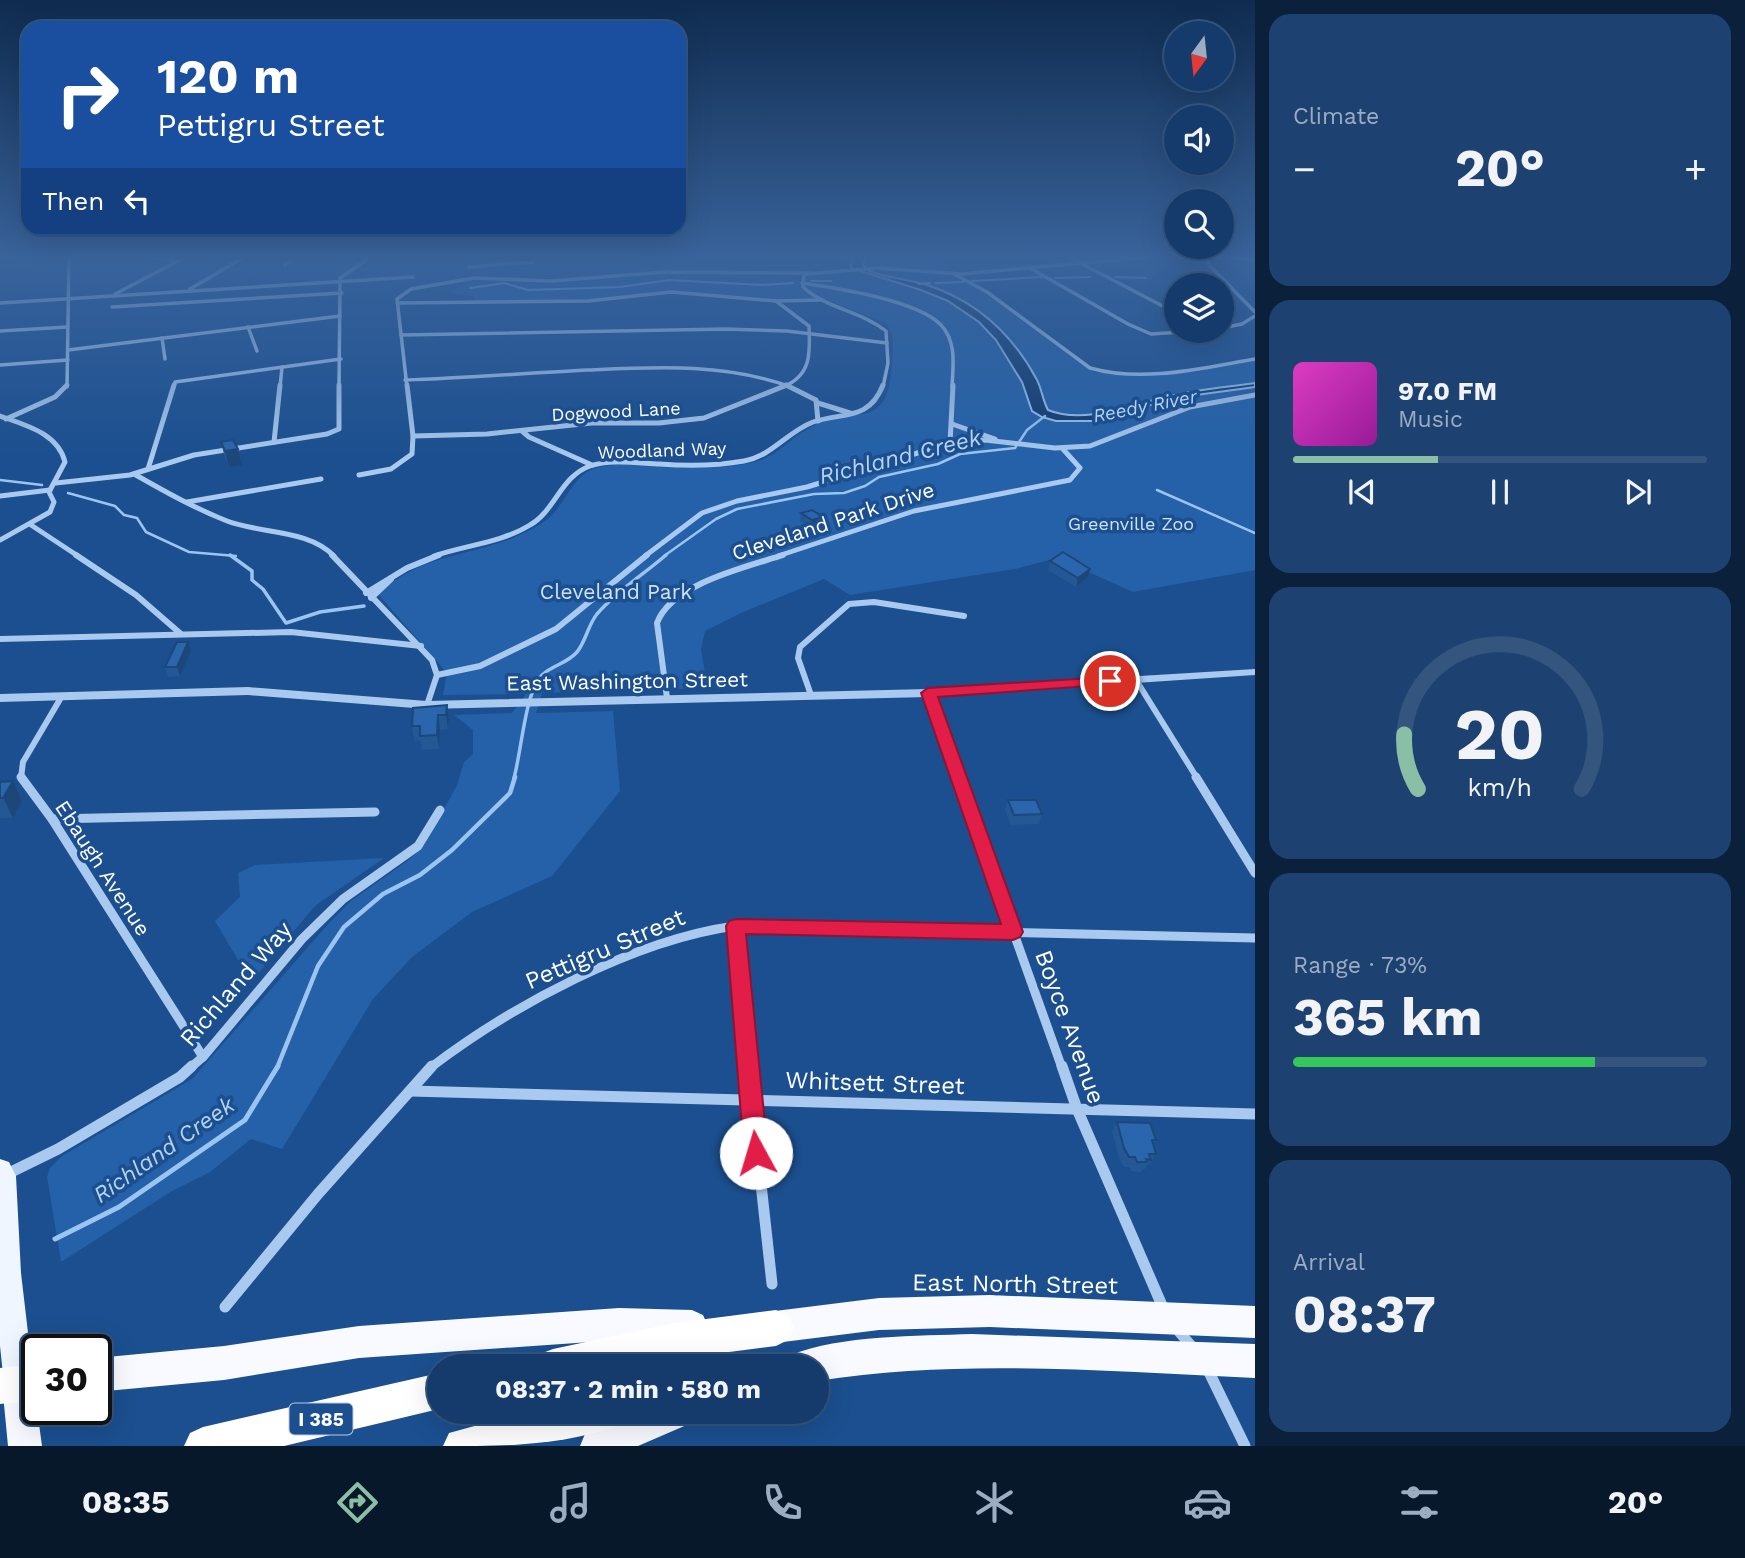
<!DOCTYPE html>
<meta charset="utf-8">
<style>
:root{--surface:#143b6b;--page:#1d4271;--text:#f1f3f6;--muted:#9dadc1;--line:#33557e;--accent:#8abfa5}
body{margin:0;font-family:"Work Sans",sans-serif;background:var(--page);color:var(--text);height:100vh;display:flex;flex-direction:column;font-size:26px;white-space:nowrap}
*{box-sizing:border-box;margin:0}
p{font-size:23px;color:var(--muted)}
.icon{flex:none;width:38px;height:38px;fill:none;stroke:currentColor;stroke-width:2;stroke-linecap:round;stroke-linejoin:round}
.map{position:relative;flex:1;overflow:hidden}
.panel{display:flex;flex-direction:column;gap:14px;padding:14px;background:#0b203b;width:490px}
.panel>*{flex:none}
.guide{position:absolute;left:21px;top:21px;width:665px;height:214px;border-radius:21px;box-shadow:0 7px 28px #0002,0 0 0 2px var(--line);background:#1a4fa0;color:#fff;overflow:hidden}
.needle{width:46px;rotate:195deg}
.buttons{position:absolute;left:1164px;top:21px;display:grid;gap:14px}
.buttons a{display:grid;place-items:center;width:70px;height:70px;border-radius:50%;background:var(--surface);box-shadow:0 7px 28px #0002,0 0 0 2px var(--line);font-size:35px}
.speed{position:absolute;left:21px;top:1334px;display:flex;gap:14px;font-size:35px;font-weight:700;text-align:center}
.speed>*{display:grid;place-content:center;width:91px;height:91px;border-radius:50%;background:var(--surface);box-shadow:0 7px 28px #0002,0 0 0 2px var(--line);line-height:1}
.speed .limit{border:4px solid #111;border-radius:10px;background:#fff;color:#111}
.pin{position:absolute;display:grid;place-items:center;width:60px;height:60px;color:#fff;margin:-30px;border:4px solid #fff;border-radius:50%;box-shadow:0 2px 7px #0007}
.me{position:absolute;width:77px;margin:-38px;rotate:354deg;stroke-linejoin:round;filter:drop-shadow(0 0 5px #0008)}
.turn{display:flex;align-items:center;gap:24px;height:147px;padding:0 21px;font-size:32px}
.turn .icon{width:91px;height:91px;stroke-width:2.5}
.turn b{display:block;font-size:49px;line-height:60px}
.then{display:flex;align-items:center;height:66px;padding:0 21px;background:#0003;gap:14px;font-size:26px}
.big{font-size:52px;font-weight:700;line-height:1.1}
.panel .widget{flex:1;display:flex;flex-direction:column;justify-content:center;gap:10px;min-width:0;padding:0 24px;border-radius:21px;background:var(--page)}
.panel .dial{align-items:center;gap:0}
.dial svg{height:182px;overflow:visible;fill:none;stroke:var(--line);stroke-width:7;stroke-linecap:round;text-anchor:middle}
.dial text{fill:var(--text);stroke:none}
.song{display:flex;align-items:center;gap:21px}
.cover{width:84px;height:84px;border-radius:10px;background:linear-gradient(135deg,hsl(310 70% 55%),hsl(300 70% 35%))}
.played{height:7px;border-radius:4px;background:linear-gradient(90deg,var(--accent) 35%,var(--line) 35%)}
.keys{display:flex;justify-content:space-around;direction:ltr}
.heat{display:flex;justify-content:space-between;align-items:center;font-size:38px;direction:ltr}
.charge{height:10px;border-radius:5px;background:linear-gradient(90deg,#34c759 73%,var(--line) 0)}
.trip{position:absolute;left:427px;top:1354px;width:402px;height:70px;border-radius:35px;background:var(--surface);box-shadow:0 7px 28px #0002,0 0 0 2px var(--line);font-weight:700;line-height:70px;text-align:center}
.dock{display:flex;height:112px;justify-content:space-around;align-items:center;background:#08182b;color:var(--muted)}
.dock .icon{width:49px;height:49px}
.dock .selected{color:var(--accent)}
.dock b{font-size:32px;color:var(--text)}
main{display:flex;flex:1;min-height:0}
.map>svg:first-child{display:block}
.green{fill:#2461a8}
.water{fill:#123a6d;stroke:#9cc4f0;stroke-width:2}
.lines{fill:none;stroke-linecap:round;stroke-linejoin:round}
.stream-far4{stroke:#9cc4f0;stroke-width:2}
.stream-far3{stroke:#9cc4f0;stroke-width:2.5}
.stream-far2{stroke:#9cc4f0;stroke-width:3.5}
.stream-far1{stroke:#9cc4f0;stroke-width:4.5}
.stream{stroke:#9cc4f0;stroke-width:5}
.minor-far4{stroke:#a9c9ee;stroke-width:3.5}
.minor-far3{stroke:#a9c9ee;stroke-width:5}
.minor-far2{stroke:#a9c9ee;stroke-width:6}
.minor-far1{stroke:#a9c9ee;stroke-width:9}
.minor{stroke:#a9c9ee;stroke-width:11}
.tertiary{fill:#a9c9ee;fill-rule:evenodd}
.primary{fill:#f0f6ff;fill-rule:evenodd}
.trunk{fill:#f8faff;fill-rule:evenodd}
.motorway{fill:#fff;fill-rule:evenodd}
.wall{fill:#245895}
.shaded-wall{fill:#1d4779}
.building{fill:#2a66ad;stroke:#1d4779;stroke-width:2}
.route{fill:#e11d48;stroke:#92132f;stroke-width:2}
.labels{text-anchor:middle;dominant-baseline:central;stroke-width:7;stroke-linejoin:round;paint-order:stroke}
.far-street-label{font-size:18px;fill:#fff;stroke:#1b4f8f}
.far-park-label{font-size:18px;fill:#cfe3fa;stroke:#1b4f8f}
.far-water-label{font-size:19px;font-style:italic;fill:#b5d3f5;stroke:#1b4f8f}
.shield{fill:#1b4f8f;stroke:#bbcadd;stroke-width:2}
.shield-label{font-size:19px;font-weight:bold;fill:#fff}
.street-label{font-size:21px;fill:#fff;stroke:#1b4f8f}
.park-label{font-size:21px;fill:#cfe3fa;stroke:#1b4f8f}
.water-label{font-size:23px;font-style:italic;fill:#b5d3f5;stroke:#1b4f8f}
.near-street-label{font-size:24px;fill:#fff;stroke:#1b4f8f}
</style>
<main>
<div class="map">
<svg width="1255" height="1446" viewBox="0 0 1255 1446">
<rect width="100%" height="100%" fill="#1b4f8f"/>
<g class="green">
<path d="M848 256 934 258 953 271 956 277 988 295 1094 372 1132 376 1255 360V570L1133 592 1064 561 1053 559 1015 569 850 595 824 579 741 613 705 631 701 650 708 688 542 693 536 713 613 711 620 791 552 876 472 912 412 957 373 999 282 1149 251 1139 210 1172 172 1191 61 1262 47 1177 50 1168 62 1156 192 1079 330 922 351 901 410 859 424 845 457 785 464 762 473 754V730L454 715 512 713 526 694 443 695 447 673 378 594C426 550 476 558 528 531 535 528 544 522 550 517 566 502 574 474 596 468 617 462 639 466 660 467 690 468 725 469 755 462 778 456 792 436 813 426 855 404 888 434 892 364 893 349 895 335 886 323L825 299 790 301 670 291 588 300 477 301 473 296 450 293 470 279 549 281 601 280 662 272 750 275 854 270 845 259Z"/>
<polygon points="384,858 315,906 251,982 215,921 240,897 238,873 255,865"/>
</g>
<path class="water" d="M856 256H867L863 265 869 271C888 278 908 279 927 285 976 301 1013 335 1037 380 1042 390 1043 401 1048 410 1087 426 1136 402 1175 395 1201 389 1228 387 1255 383V387L1196 395 1128 410 1095 421H1056L1042 417 1032 411 1022 382 996 340 979 322 948 301 921 290 851 268V265Z"/>
<g class="lines">
<g class="stream-far4">
<polyline points="1115,277 1146,278"/>
<polyline points="1055,278 1090,277"/>
<polyline points="811,281 831,281"/>
<polyline points="972,281 1043,277"/>
<polyline points="935,283 964,282"/>
<polyline points="918,284 930,283"/>
<polyline points="470,288 504,283 528,290 620,287 669,280 762,285 793,283"/>
</g>
<g class="stream-far3">
<polyline points="0,480 42,485"/>
<polyline points="1157,490 1255,533"/>
<polyline points="68,493 115,506 124,515 137,518 146,532 189,552 236,556"/>
<polyline points="664,556 716,519 737,509 814,494 844,493 865,486 879,477 938,464 960,454 1015,448 1027,430 1045,416"/>
</g>
<g class="stream-far2">
<polyline points="230,555 252,571 252,580 263,589 286,623 320,612 364,606"/>
<path d="M514 778C521 752 525 700 538 680 547 666 566 665 577 652 586 641 588 625 597 614 616 592 644 574 666 555"/>
</g>
<polyline class="stream-far1" points="277,1068 318,966 344,927 383,894 420,875 452,850 510,793 515,777"/>
<polyline class="stream" points="55,1239 119,1207 245,1120 278,1066"/>
<g class="minor-far4">
<polyline points="144,256 177,261"/>
<polyline points="1067,256 1176,313"/>
<polyline points="1206,256 1209,265 1255,312"/>
<polyline points="1210,256 1255,259"/>
<polyline points="285,265 297,256"/>
<polyline points="469,267 533,262 535,256"/>
<polyline points="1030,268 1128,324 1151,334 1198,331"/>
<polyline points="806,274 877,268 962,274 1158,256"/>
<path d="M954 274 987 292 1090 368C1143 383 1202 368 1255 359"/>
<path d="M804 276 803 287C827 309 861 311 886 331L888 363 883 387"/>
<polyline points="340,283 340,278 372,256"/>
<path d="M802 283C836 288 917 300 941 325 957 342 953 366 952 387"/>
<polyline points="190,289 246,256"/>
<polyline points="115,294 187,256"/>
<path d="M776 301 809 326C810 353 812 375 783 387"/>
<polyline points="0,303 413,277"/>
<polyline points="398,303 588,301 671,292 776,301 820,300"/>
<polyline points="112,307 342,293"/>
<polyline points="248,327 257,351"/>
<polyline points="1222,328 1242,324 1255,316"/>
<polyline points="0,331 67,327"/>
<polyline points="401,335 726,329 787,331 887,343"/>
<polyline points="162,338 165,359"/>
<polyline points="68,350 340,316"/>
<polyline points="0,365 68,360"/>
<path d="M405 380C466 378 527 373 588 370 657 367 725 363 791 387"/>
<polyline points="67,387 69,256"/>
<polyline points="174,387 175,382 341,359"/>
<polyline points="280,387 282,367"/>
<polyline points="339,387 340,283"/>
<polyline points="407,387 397,299 411,289 474,278 551,281 665,272 811,273"/>
</g>
<g class="minor-far3">
<polyline points="786,385 816,400 818,421"/>
<polyline points="818,403 850,413"/>
<path d="M0 416C25 425 58 433 65 462L49 492 54 502 50 512 0 540"/>
<polyline points="6,419 55,397 67,385"/>
<polyline points="952,424 995,439"/>
<polyline points="522,431 529,437 592,465"/>
<polyline points="413,436 487,434 592,423 659,423 704,418 787,385"/>
<polyline points="274,442 280,385"/>
<polyline points="950,443 985,440 1055,448 1090,446 1190,407 1255,395"/>
<polyline points="148,469 174,385"/>
<path d="M134 474C164 491 194 508 227 521 261 534 308 529 334 556"/>
<polyline points="359,475 391,469 412,454 413,436 407,385"/>
<polyline points="56,483 130,475 194,455 327,434 339,429 339,385"/>
<polyline points="0,496 50,490"/>
<polyline points="187,502 321,479"/>
<polyline points="31,525 78,556"/>
<path d="M434 556C465 545 501 543 530 525 555 511 561 476 590 466 611 459 637 463 659 464 687 466 716 466 744 461 772 456 787 432 813 422 843 412 869 421 883 385"/>
<polyline points="645,556 702,513 737,501 807,487 950,443 953,385"/>
<polyline points="778,556 914,511 1070,480 1080,468 1062,448"/>
</g>
<g class="minor-far2">
<polyline points="76,555 136,595 181,634"/>
<polyline points="332,555 432,660 437,675 427,705"/>
<polyline points="366,593 407,568 439,555"/>
<polyline points="371,598 391,579"/>
<polyline points="0,639 291,632 421,646"/>
<polyline points="437,675 480,666 556,629 647,555"/>
<polyline points="1136,680 1197,778"/>
<polyline points="928,693 959,778"/>
<polyline points="811,695 798,658 800,647 849,604 874,602 964,616"/>
<path d="M667 698 657 623C671 584 746 567 783 555"/>
<polyline points="21,778 23,762 62,696"/>
</g>
<g class="minor-far1">
<polyline points="21,777 52,819 203,1057"/>
<polyline points="958,777 1062,1068"/>
<polyline points="1196,777 1255,873"/>
<polyline points="52,819 375,812"/>
<polyline points="735,926 748,1068"/>
<polyline points="190,1068 203,1057 302,939 343,899 418,846 440,810"/>
<path d="M430 1068C511 1006 634 940 735 926L1255 938"/>
</g>
<g class="minor">
<polyline points="748,1066 772,1284"/>
<polyline points="1062,1066 1077,1109 1164,1310"/>
<polyline points="411,1091 1255,1114"/>
<polyline points="5,1175 58,1149 180,1077 192,1066"/>
<polyline points="225,1307 318,1194 432,1066"/>
<polyline points="1176,1328 1193,1348"/>
<polyline points="1208,1370 1245,1446"/>
</g>
<polygon class="tertiary" points="1255,669 1255,675 928,697 427,709 248,695 0,702 0,694 248,687 427,701 928,689"/>
<polygon class="primary" points="0,1159 9,1162 16,1176 21,1273 34,1384 30,1395 19,1399 8,1395 4,1384 0,1346"/>
<g class="trunk">
<polygon points="990,1295 1255,1306 1255,1338 990,1327 879,1330 767,1344 756,1339 751,1328 756,1317 767,1312 879,1298"/>
<polygon points="619,1308 692,1310 703,1315 708,1326 703,1337 692,1342 619,1340 359,1358 224,1380 96,1392 96,1358 224,1346 359,1326"/>
<path d="M972 1334 1255 1344V1378C1109 1372 963 1358 817 1381V1367H787L791 1355C840 1335 919 1336 972 1334Z"/>
<polygon points="37,1365 37,1409 42,1446 8,1446 2,1384 7,1372 19,1367"/>
<polygon points="636,1412 694,1412 689,1424 638,1446 580,1446 585,1434"/>
</g>
<g class="motorway">
<polygon points="776,1310 788,1316 794,1328 788,1340 776,1346 675,1359 638,1367 535,1367 540,1354 553,1349 675,1323"/>
<polygon points="19,1366 32,1371 37,1385 32,1397 19,1402 0,1404 0,1368"/>
<polygon points="439,1373 439,1409 284,1446 184,1446 190,1433 203,1427"/>
<path d="M526 1412H626L620 1425C562 1446 505 1446 443 1446L449 1433Z"/>
</g>
</g>
<g class="wall">
<polygon points="221,442 238,449 242,465 229,467 225,458"/>
<polygon points="801,513 822,525 811,529 800,521"/>
<polygon points="1050,561 1088,577 1076,587 1048,570"/>
<polygon points="188,642 191,651 180,676 168,677 165,667"/>
<polygon points="447,705 449,720 448,729 440,730 439,749 422,750 420,740 414,741 412,726"/>
<polygon points="13,781 22,801 13,818 0,818 0,782"/>
<polygon points="1008,800 1042,814 1039,824 1011,825 1005,810"/>
<polygon points="1117,1122 1156,1140 1153,1145 1156,1154 1150,1164 1148,1164 1145,1169 1143,1169 1141,1172 1131,1171 1130,1167 1124,1167 1119,1158 1112,1131"/>
</g>
<g class="shaded-wall">
<polygon points="238,449 242,465 229,467 225,451"/>
<polygon points="823,517 822,525 811,529 812,520"/>
<polygon points="1090,569 1088,577 1076,587 1078,578"/>
<polygon points="188,642 191,651 180,676 177,667"/>
<polygon points="447,705 449,720 448,729 446,715"/>
<polygon points="438,715 440,730 439,749 437,735"/>
<polygon points="13,781 22,801 13,818 3,798"/>
</g>
<g class="building">
<polygon points="233,440 238,449 225,451 221,442"/>
<polygon points="812,510 823,517 812,520 801,513"/>
<polygon points="1063,552 1090,569 1078,578 1050,561"/>
<polygon points="177,642 188,642 177,667 165,667"/>
<polygon points="447,705 446,715 438,715 437,735 420,736 420,726 412,726 413,708"/>
<polygon points="13,781 3,798 0,798 0,782"/>
<polygon points="1008,800 1036,800 1042,814 1014,815"/>
<polygon points="1117,1122 1150,1123 1156,1140 1152,1140 1156,1154 1149,1154 1151,1160 1146,1159 1147,1162 1137,1162 1135,1157 1129,1157 1124,1148"/>
</g>
<linearGradient id="sky" x2="0" y2="1"><stop stop-color="#0f2b4f"/><stop offset="0.56" stop-color="#39639b"/><stop offset="1" stop-color="#39639b" stop-opacity="0"/></linearGradient>
<rect width="1255" height="458" fill="url(#sky)"/>
<polygon class="route" points="1110,677 1118,681 1116,684 938,697 1023,932 1020,937 1013,940 746,934 768,1153 764,1160 756,1164 748,1160 744,1153 726,926 729,921 736,919 1001,924 921,693 928,688"/>
<g class="labels">
<g class="far-street-label">
<text transform="translate(616 411) rotate(-3)">Dogwood Lane</text>
<text transform="translate(662 450) rotate(-2)">Woodland Way</text>
</g>
<g class="far-park-label">
<text x="1131" y="523">Greenville Zoo</text>
</g>
<g class="far-water-label">
<text transform="translate(1145 406) rotate(-11)">Reedy River</text>
</g>
<rect class="shield" x="289.5" y="1403.5" width="63" height="31" rx="5"/>
<g class="shield-label">
<text x="321" y="1419">I 385</text>
</g>
<g class="street-label">
<text transform="translate(833 521) rotate(-18)">Cleveland Park Drive</text>
<text transform="translate(627 681) rotate(-1)">East Washington Street</text>
<text transform="translate(103 868) rotate(57)">Ebaugh Avenue</text>
</g>
<g class="park-label">
<text x="616" y="591">Cleveland Park</text>
</g>
<g class="water-label">
<text transform="translate(900 457) rotate(-14)">Richland Creek</text>
<text transform="translate(164 1150) rotate(-35)">Richland Creek</text>
</g>
<g class="near-street-label">
<text transform="translate(605 949) rotate(-23)">Pettigru Street</text>
<text transform="translate(236 984) rotate(-49)">Richland Way</text>
<text transform="translate(1070 1027) rotate(70)">Boyce Avenue</text>
<text transform="translate(875 1083) rotate(2)">Whitsett Street</text>
<text transform="translate(1015 1284) rotate(1)">East North Street</text>
</g>
</g>
</svg>
<div class="buttons">
<a><svg class="needle" viewBox="-14 -14 28 28"><path d="M0-13l5 13h-10z" fill="#e53935"/><path d="M0 13l5-13h-10z" fill="#9dadc1"/></svg></a>
<a><svg class="icon" aria-label="sound" viewBox="0 0 24 24"><path d="M4 9h4l5-4v14l-5-4H4zM17 9q2 3 0 6"/></svg></a>
<a><svg class="icon" aria-label="search" viewBox="0 0 24 24"><circle cx="10" cy="10" r="6"/><path d="M15 15l6 6"/></svg></a>
<a><svg class="icon" aria-label="layers" viewBox="0 0 24 24"><path d="M12 4l9 5-9 5-9-5zM3 14l9 5 9-5"/></svg></a>
</div>
<div class="speed"><div class="limit">30</div></div>
<div class="pin" style="left:1110px;top:681px;background:#d93025"><svg class="icon" aria-label="arrive" viewBox="0 0 24 24"><path d="M6 21V4h12l-3 4 3 4H6"/></svg></div>
<svg class="me" style="left:756px;top:1153px" viewBox="-20 -20 40 40"><circle r="19" fill="#fff"/><path d="M0-13L10 11 0 6-10 11z" fill="#e11d48"/></svg>
<div class="trip">08:37 · 2 min · 580 m</div>
<div class="guide">
<div class="turn"><svg class="icon" aria-label="right" viewBox="0 0 24 24"><path d="M7 20v-9h11M14 6l5 5-5 5"/></svg><div><b>120 m</b>Pettigru Street</div></div>
<div class="then">Then<svg class="icon" aria-label="left" viewBox="0 0 24 24"><path d="M17 20v-9H6M10 6l-5 5 5 5"/></svg></div>
</div>
</div>
<section class="panel">
<div class="widget"><p>Climate</p>
<div class="heat"><a>−</a><b class="big">20°</b><a>+</a></div>
</div>
<div class="widget">
<div class="song"><i class="cover"></i><div><b>97.0 FM</b><p>Music</p></div></div>
<div class="played"></div>
<div class="keys"><svg class="icon" aria-label="previous" viewBox="0 0 24 24"><path d="M18 5L8 12l10 7zM5 5v14"/></svg><svg class="icon" aria-label="pause" viewBox="0 0 24 24"><path d="M8 5v14M16 5v14"/></svg><svg class="icon" aria-label="next" viewBox="0 0 24 24"><path d="M6 5l10 7-10 7zM19 5v14"/></svg></div>
</div>
<div class="widget dial"><svg viewBox="0 0 100 80">
<path d="M14 69A42 42 0 1 1 86 69"/>
<path d="M14 69A42 42 0 0 1 8 45" stroke="#8abfa5"/>
<text x="50" y="56" font-size="32" font-weight="700">20</text>
<text x="50" y="72" font-size="11">km/h</text>
</svg></div>
<div class="widget"><p>Range · 73%</p><b class="big">365 km</b><div class="charge"></div></div>
<div class="widget"><p>Arrival</p><b class="big">08:37</b></div>
</section>
</main>
<nav class="dock">
<b>08:35</b>
<svg class="icon selected" aria-label="directions" viewBox="0 0 24 24"><path d="M12 3l9 9-9 9-9-9zM9 14v-3h6M13 9l2 2-2 2"/></svg>
<svg class="icon" aria-label="music" viewBox="0 0 24 24"><path d="M9 18V5l10-2v13"/><circle cx="6" cy="18" r="3"/><circle cx="16" cy="16" r="3"/></svg>
<svg class="icon" aria-label="phone" viewBox="0 0 24 24"><path d="M5 4h4l2 5-3 2q2 4 5 5l2-3 5 2v4C11 20 4 13 5 4z"/></svg>
<svg class="icon" aria-label="climate" viewBox="0 0 24 24"><path d="M12 3v18M4 7l16 10M4 17L20 7"/></svg>
<svg class="icon" aria-label="car" viewBox="0 0 24 24"><path d="M5 17H2v-5l4-1 3-4h7l3 4 3 1v5h-3M9 17h6M6 11h13"/><circle cx="7" cy="17" r="2"/><circle cx="17" cy="17" r="2"/></svg>
<svg class="icon" aria-label="filters" viewBox="0 0 24 24"><path d="M4 7h16M4 17h16"/><circle cx="9" cy="7" r="2"/><circle cx="15" cy="17" r="2"/></svg>
<b>20°</b>
</nav>
